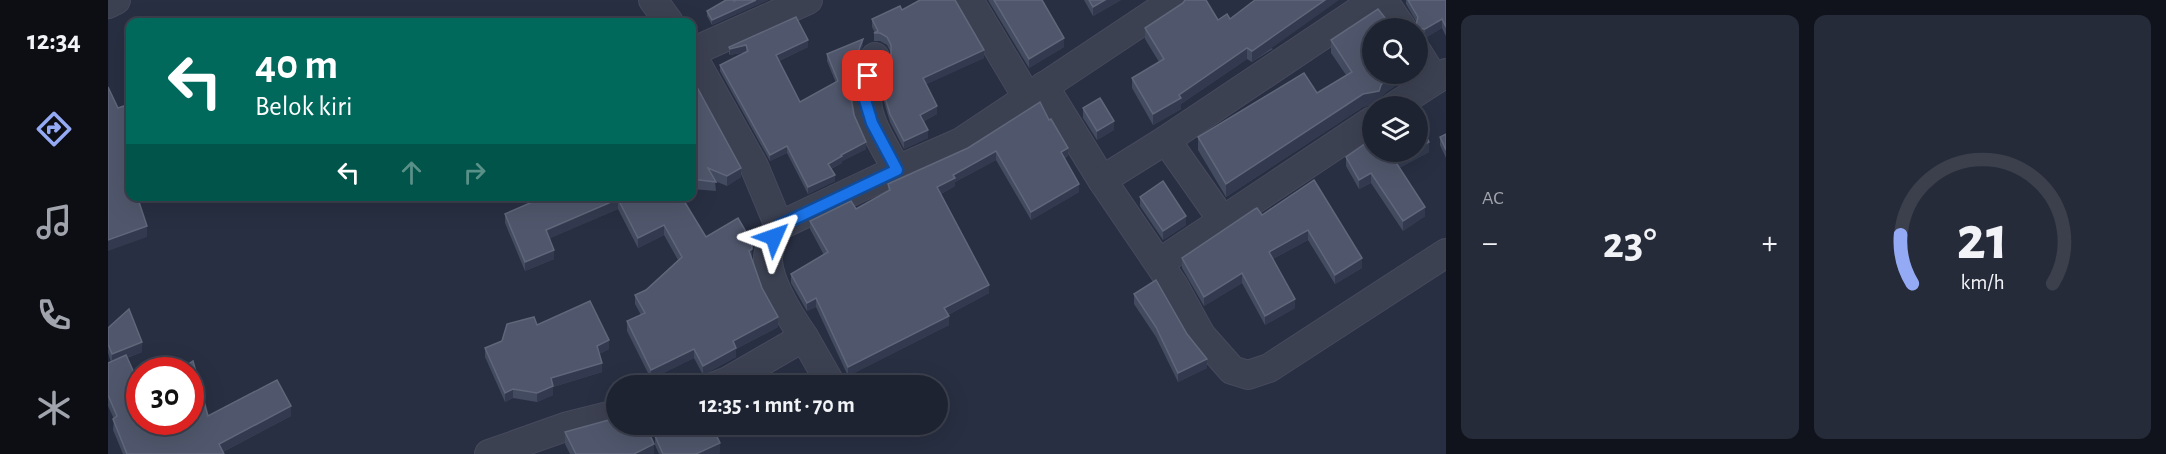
<!DOCTYPE html>
<html lang="id">
<meta charset="utf-8">
<style>
:root{--surface:#1e2332;--page:#262b3a;--text:#f1f3f6;--muted:#a1a4ac;--line:#3c404d;--accent:#95aaf5}
body{margin:0;font-family:"Alegreya Sans",sans-serif;background:var(--page);color:var(--text);height:100vh;display:flex;flex-direction:column;font-size:22px;white-space:nowrap}
*{box-sizing:border-box;margin:0}
p{font-size:20px;color:var(--muted)}
.icon{flex:none;width:33px;height:33px;fill:none;stroke:currentColor;stroke-width:2;stroke-linecap:round;stroke-linejoin:round}
.map{position:relative;flex:1;overflow:hidden}
.sheet{display:flex;flex-direction:column;gap:15px;padding:15px;background:#10131c;width:720px}
.sheet>*{flex:none}
.banner{position:absolute;left:18px;top:18px;width:570px;height:183px;border-radius:12px;box-shadow:0 6px 24px #0002,0 0 0 2px var(--line);background:#00695c;color:#fff;overflow:hidden}
.buttons{position:absolute;left:1254px;top:18px;display:grid;gap:12px}
.buttons a{display:grid;place-items:center;width:66px;height:66px;border-radius:50%;background:var(--surface);box-shadow:0 6px 24px #0002,0 0 0 2px var(--line);font-size:30px}
.speed{position:absolute;left:18px;top:357px;display:flex;gap:12px;font-size:30px;font-weight:700;text-align:center}
.speed>*{display:grid;place-content:center;width:78px;height:78px;border-radius:50%;background:var(--surface);box-shadow:0 6px 24px #0002,0 0 0 2px var(--line);line-height:1}
.speed .limit{border:9px solid #d22;background:#fff;color:#111}
.pin{position:absolute;display:grid;place-items:center;width:51px;height:51px;color:#fff;margin:-26px;border-radius:12px;box-shadow:0 3px 9px #0006}
.me{position:absolute;width:66px;margin:-33px;rotate:47deg;stroke-linejoin:round;filter:drop-shadow(0 0 4px #0008)}
.turn{display:flex;align-items:center;gap:21px;height:126px;padding:0 30px;font-size:27px}
.turn .icon{width:78px;height:78px;stroke-width:2.5}
.turn b{display:block;font-size:42px;line-height:51px}
.lanes{display:flex;align-items:center;height:57px;padding:0 30px;background:#0003;justify-content:center;gap:30px;direction:ltr}
.lanes .off{opacity:.35}
.big{font-size:45px;font-weight:700;line-height:1.1}
.sheet .tile{flex:1;display:flex;flex-direction:column;justify-content:center;gap:9px;min-width:0;padding:0 21px;border-radius:12px;background:var(--page)}
.sheet .dial{align-items:center;gap:0}
.dial svg{height:156px;overflow:visible;fill:none;stroke:var(--line);stroke-width:7;stroke-linecap:round;text-anchor:middle}
.dial text{fill:var(--text);stroke:none}
.heat{display:flex;justify-content:space-between;align-items:center;font-size:33px;direction:ltr}
.sheet .tiles{flex:1;display:grid;gap:15px;grid-template-columns:repeat(2,1fr)}
.trip{position:absolute;left:498px;top:375px;width:342px;height:60px;border-radius:30px;background:var(--surface);box-shadow:0 6px 24px #0002,0 0 0 2px var(--line);font-weight:700;line-height:60px;text-align:center}
main{display:flex;flex:1;min-height:0}
.tabs{display:flex;flex-direction:column;width:108px;justify-content:space-around;align-items:center;background:#0c0e14;color:var(--muted)}
.tabs .icon{width:42px;height:42px}
.tabs .active{color:var(--accent)}
.tabs b{font-size:27px;color:var(--text)}
.map>svg:first-child{display:block}
.lines{fill:none;stroke-linecap:round;stroke-linejoin:round}
.minor-casing{stroke:#464a5b;stroke-width:30}
.minor{stroke:#3c4152;stroke-width:28}
.wall{fill:#434b60}
.shaded-wall{fill:#333a4f}
.building{fill:#50576c;stroke:#60677b;stroke-width:1.5}
.route-casing{stroke:#114b97;stroke-width:15}
.route{stroke:#1a73e8;stroke-width:10}
</style>
<main>
<nav class="tabs">
<b>12:34</b>
<svg class="icon active" aria-label="directions" viewBox="0 0 24 24"><path d="M12 3l9 9-9 9-9-9zM9 14v-3h6M13 9l2 2-2 2"/></svg>
<svg class="icon" aria-label="music" viewBox="0 0 24 24"><path d="M9 18V5l10-2v13"/><circle cx="6" cy="18" r="3"/><circle cx="16" cy="16" r="3"/></svg>
<svg class="icon" aria-label="phone" viewBox="0 0 24 24"><path d="M5 4h4l2 5-3 2q2 4 5 5l2-3 5 2v4C11 20 4 13 5 4z"/></svg>
<svg class="icon" aria-label="climate" viewBox="0 0 24 24"><path d="M12 3v18M4 7l16 10M4 17L20 7"/></svg>
</nav>
<div class="map">
<svg width="1338" height="454" viewBox="0 0 1338 454">
<rect width="100%" height="100%" fill="#282f42"/>
<g class="lines">
<g class="minor-casing">
<g id="minor">
<polyline points="545,0 561,22"/>
<polyline points="861,0 919,97"/>
<polyline points="1275,0 1294,28"/>
<polyline points="0,4 8,0"/>
<polyline points="584,52 700,0"/>
<polyline points="1310,53 1327,80"/>
<polyline points="584,55 646,166 671,226"/>
<path d="M767 57C748 109 765 125 789 170"/>
<polyline points="936,86 994,180 1066,286 1093,335 1124,370 1140,375 1161,368 1338,253"/>
<polyline points="1287,106 1338,73"/>
<polyline points="1058,140 1115,221"/>
<polyline points="994,180 1058,140 1267,0"/>
<polyline points="1051,263 1264,121"/>
<polyline points="696,337 724,386"/>
<path d="M607 386 620 381 696 337C683 318 662 285 660 261 659 250 667 236 671 226L789 170 853 142 1066 0"/>
<polyline points="381,454 460,426 508,414"/>
</g>
</g>
<use href="#minor" class="minor"/>
</g>
<g class="wall">
<polygon points="628,0 660,0 604,25 599,16 599,11"/>
<polygon points="880,0 934,0 956,47 921,68"/>
<polygon points="976,0 1013,0 985,16"/>
<polygon points="1298,0 1338,0 1338,36 1334,28 1317,38 1310,37 1309,23 1298,4"/>
<polygon points="794,10 876,58 818,84 829,114 816,121 820,138 796,149 782,122 776,102 776,83 783,53 779,45 772,41 766,41 766,33 767,33 764,27 764,19"/>
<polygon points="1110,20 1165,49 1144,62 1139,59 1073,104 1073,109 1045,125 1024,88 1024,78 1051,62 1037,39 1037,28"/>
<polygon points="1223,40 1304,74 1304,75 1278,92 1273,98 1271,103 1255,107 1118,197 1090,150 1090,137 1209,93 1238,75 1223,53"/>
<polygon points="755,45 745,72 743,99 746,115 758,149 734,161 734,163 723,169 727,181 700,194 679,153 662,161 612,71 612,65 638,52 622,55 621,54 621,47 700,47 671,61 692,102 728,83 719,61 719,54"/>
<polygon points="584,78 633,177 619,186 607,181 608,191 584,189"/>
<polygon points="975,108 1006,130 989,140 975,118"/>
<polygon points="1338,134 1338,158 1332,145 1332,137"/>
<polygon points="860,148 960,156 957,158 971,192 923,220 888,160 847,182 847,186 833,194 881,293 840,315 841,325 740,376 708,307 699,311 683,283 683,274 716,255 702,229 702,221 748,209 780,191 780,184"/>
<polygon points="1321,152 1291,168 1317,216 1295,231 1263,183 1251,189 1238,166 1238,157"/>
<polygon points="1206,180 1254,268 1227,284 1200,240 1165,259 1187,308 1157,325 1134,283 1096,306 1074,268 1074,258 1154,215"/>
<polygon points="438,196 573,196 598,237 644,251 643,259 670,327 628,349 628,357 595,375 586,358 543,379 519,331 519,321 533,315 527,304 527,295 538,290 570,260 556,235 530,248 510,209 442,238 446,259 417,271 397,223 397,214"/>
<polygon points="1032,197 1078,225 1055,240 1032,206"/>
<polygon points="1026,294 1079,334 1099,368 1070,382 1048,337 1026,304"/>
<polygon points="429,325 501,349 491,354 494,372 445,387 445,395 429,402 405,398 397,402 377,357 377,348"/>
<polygon points="0,328 34,352 19,358 32,422 100,416 183,416 115,452 116,454 15,454 5,430 6,419 0,406 0,363 3,362 0,353"/>
<polygon points="457,432 546,454 462,454 457,444"/>
<polygon points="547,436 612,453 609,454 551,454 547,445"/>
</g>
<g class="shaded-wall">
<polygon points="648,0 660,0 604,25 604,20"/>
<polygon points="997,0 1013,0 985,16 985,7"/>
<polygon points="1217,0 1231,0 1144,62 1144,51"/>
<polygon points="1334,19 1334,28 1317,38 1317,29"/>
<polygon points="956,38 956,47 921,68 921,59"/>
<polygon points="755,39 755,45 745,72 743,104 745,65"/>
<polygon points="700,40 700,47 668,62 668,55"/>
<polygon points="638,45 638,52 622,55 622,49"/>
<polygon points="1139,48 1139,59 1073,104 1073,109 1045,125 1045,114 1071,95"/>
<polygon points="876,50 876,58 815,86 815,78"/>
<polygon points="1287,74 1304,74 1304,75 1278,92 1273,98 1271,103 1255,107 1118,197 1118,184 1255,94 1273,85 1278,79"/>
<polygon points="829,106 829,114 812,123 812,115"/>
<polygon points="1006,121 1006,130 989,140 989,131"/>
<polygon points="820,130 820,138 796,149 796,141"/>
<polygon points="758,142 758,149 734,161 734,163 720,170 720,164 733,155"/>
<polygon points="1321,142 1321,152 1287,170 1287,161 1304,152 1310,152 1310,148"/>
<polygon points="679,146 679,153 662,161 662,155"/>
<polygon points="960,148 960,156 953,160 953,152"/>
<polygon points="888,151 888,160 847,182 847,186 829,196 829,187 845,175"/>
<polygon points="22,160 22,170 19,177 19,166"/>
<polygon points="633,168 633,177 619,186 619,176"/>
<polygon points="1263,173 1263,183 1251,189 1251,180"/>
<polygon points="727,175 727,181 700,194 700,187"/>
<polygon points="971,184 971,192 923,220 923,212"/>
<polygon points="510,199 510,209 438,240 438,230"/>
<polygon points="1317,207 1317,216 1295,231 1295,221"/>
<polygon points="1078,216 1078,225 1055,240 1055,231"/>
<polygon points="556,225 556,235 530,248 530,238"/>
<polygon points="39,226 39,237 0,251 0,240"/>
<polygon points="1200,230 1200,240 1161,261 1161,252"/>
<polygon points="644,242 644,259 641,251"/>
<polygon points="446,250 446,259 417,271 417,262"/>
<polygon points="1254,258 1254,268 1227,284 1227,275"/>
<polygon points="1134,273 1134,283 1096,306 1096,297"/>
<polygon points="881,285 881,293 836,317 836,308"/>
<polygon points="708,298 708,307 699,311 699,303"/>
<polygon points="1187,299 1187,308 1157,325 1157,316"/>
<polygon points="841,316 841,325 740,376 740,367"/>
<polygon points="670,317 670,327 628,349 628,357 595,375 595,366 625,341"/>
<polygon points="501,340 501,349 489,355 489,346"/>
<polygon points="34,342 34,352 4,363 4,354"/>
<polygon points="586,349 586,358 543,379 543,370"/>
<polygon points="1099,359 1099,368 1070,382 1070,373"/>
<polygon points="494,363 494,372 445,387 445,395 429,402 429,393 443,378"/>
<polygon points="405,389 405,398 397,402 397,393"/>
<polygon points="183,406 183,416 111,454 111,444"/>
<polygon points="612,443 612,453 609,454 588,454"/>
<polygon points="546,444 546,454 526,454"/>
</g>
<g class="building">
<polygon points="618,0 626,0 626,1 628,0 648,0 604,20 599,11"/>
<polygon points="812,0 847,0 876,50 815,78 829,106 812,115 820,130 796,141 782,114 776,94 776,83 783,54 783,45 779,37 772,33 766,33 770,31 764,19 792,6 794,10"/>
<polygon points="886,0 934,0 956,38 921,59"/>
<polygon points="981,0 997,0 985,7"/>
<polygon points="1077,0 1098,0 1110,20 1119,14 1122,19 1147,0 1217,0 1144,51 1139,48 1071,95 1073,98 1045,114 1024,78 1056,59 1037,28 1075,3"/>
<polygon points="1300,0 1338,0 1338,27 1334,19 1317,29 1307,28 1310,17"/>
<polygon points="1270,9 1285,28 1264,28 1264,74 1287,74 1278,79 1273,85 1271,91 1255,94 1118,184 1090,137 1196,73 1209,93 1244,72 1223,40"/>
<polygon points="688,17 700,40 668,55 692,102 730,81 719,54 755,39 745,65 743,97 746,115 758,142 733,155 734,156 720,164 727,175 700,187 679,146 662,155 612,65 640,51 638,45 622,49 621,47"/>
<polygon points="544,19 547,22 537,22"/>
<polygon points="584,78 633,168 619,176 600,168 608,182 584,179"/>
<polygon points="0,87 10,108 16,106 22,122 22,160 19,166 22,177 22,196 29,196 39,226 0,240"/>
<polygon points="992,98 1006,121 989,131 975,108"/>
<polygon points="932,102 941,120 943,119 960,148 953,152 971,184 923,212 888,151 845,175 847,178 829,187 881,285 836,308 841,316 740,367 708,298 699,303 683,274 720,252 702,221 743,201 748,209 782,190 780,184 860,148"/>
<polygon points="1310,121 1321,142 1310,148"/>
<polygon points="1338,134 1338,150 1332,137"/>
<polygon points="1264,139 1264,152 1304,152 1287,161 1317,207 1295,221 1263,173 1251,180 1238,157"/>
<polygon points="1206,180 1254,258 1227,275 1200,230 1161,252 1187,299 1157,316 1134,273 1096,297 1074,258 1147,209 1149,208 1154,215"/>
<polygon points="1055,181 1078,216 1055,231 1032,197"/>
<polygon points="438,196 573,196 598,237 630,218 644,242 644,249 641,251 654,288 670,317 625,341 628,348 595,366 586,349 543,370 519,321 537,313 527,295 538,290 574,257 556,225 530,238 510,199 438,230 446,250 417,262 397,214"/>
<polygon points="1048,280 1079,334 1099,359 1070,373 1048,327 1026,294"/>
<polygon points="482,301 501,340 489,346 494,363 443,378 445,386 429,393 405,389 397,393 377,348 394,341 399,324 426,317 429,325"/>
<polygon points="21,309 34,342 4,354 0,344 0,328"/>
<polygon points="18,355 32,386 32,422 82,422 82,370 72,370 85,361 100,416 169,380 183,406 111,444 116,454 19,454 5,419 9,416 0,395 0,363"/>
<polygon points="643,377 647,386 628,386"/>
<polygon points="508,418 508,424 537,424 546,444 526,454 468,454 457,432"/>
<polygon points="572,424 603,424 612,443 588,454 555,454 547,436"/>
</g>
<g class="lines">
<g class="route-casing">
<polyline id="route" points="666,237 671,226 789,170 764,123 757,100 760,76"/>
</g>
<use href="#route" class="route"/>
</g>
</svg>
<div class="buttons">
<a><svg class="icon" aria-label="search" viewBox="0 0 24 24"><circle cx="10" cy="10" r="6"/><path d="M15 15l6 6"/></svg></a>
<a><svg class="icon" aria-label="layers" viewBox="0 0 24 24"><path d="M12 4l9 5-9 5-9-5zM3 14l9 5 9-5"/></svg></a>
</div>
<div class="speed"><div class="limit">30</div></div>
<div class="pin" style="left:760px;top:76px;background:#d93025"><svg class="icon" aria-label="arrive" viewBox="0 0 24 24"><path d="M6 21V4h12l-3 4 3 4H6"/></svg></div>
<svg class="me" style="left:666px;top:237px" viewBox="-20 -20 40 40"><path d="M0-17L14 15 0 8-14 15z" fill="#1a73e8" stroke="#fff" stroke-width="4"/></svg>
<div class="trip">12:35 · 1 mnt · 70 m</div>
<div class="banner">
<div class="turn"><svg class="icon" aria-label="left" viewBox="0 0 24 24"><path d="M17 20v-9H6M10 6l-5 5 5 5"/></svg><div><b>40 m</b>Belok kiri</div></div>
<div class="lanes"><svg class="icon" aria-label="left" viewBox="0 0 24 24"><path d="M17 20v-9H6M10 6l-5 5 5 5"/></svg><svg class="icon off" aria-label="ahead" viewBox="0 0 24 24"><path d="M12 20V5M6 11l6-6 6 6"/></svg><svg class="icon off" aria-label="right" viewBox="0 0 24 24"><path d="M7 20v-9h11M14 6l5 5-5 5"/></svg></div>
</div>
</div>
<section class="sheet">
<div class="tiles">
<div class="tile"><p>AC</p>
<div class="heat"><a>−</a><b class="big">23°</b><a>+</a></div>
</div>
<div class="tile dial"><svg viewBox="0 0 100 80">
<path d="M14 69A42 42 0 1 1 86 69"/>
<path d="M14 69A42 42 0 0 1 8 44" stroke="#95aaf5"/>
<text x="50" y="56" font-size="32" font-weight="700">21</text>
<text x="50" y="72" font-size="11">km/h</text>
</svg></div>
</div>
</section>
</main>
